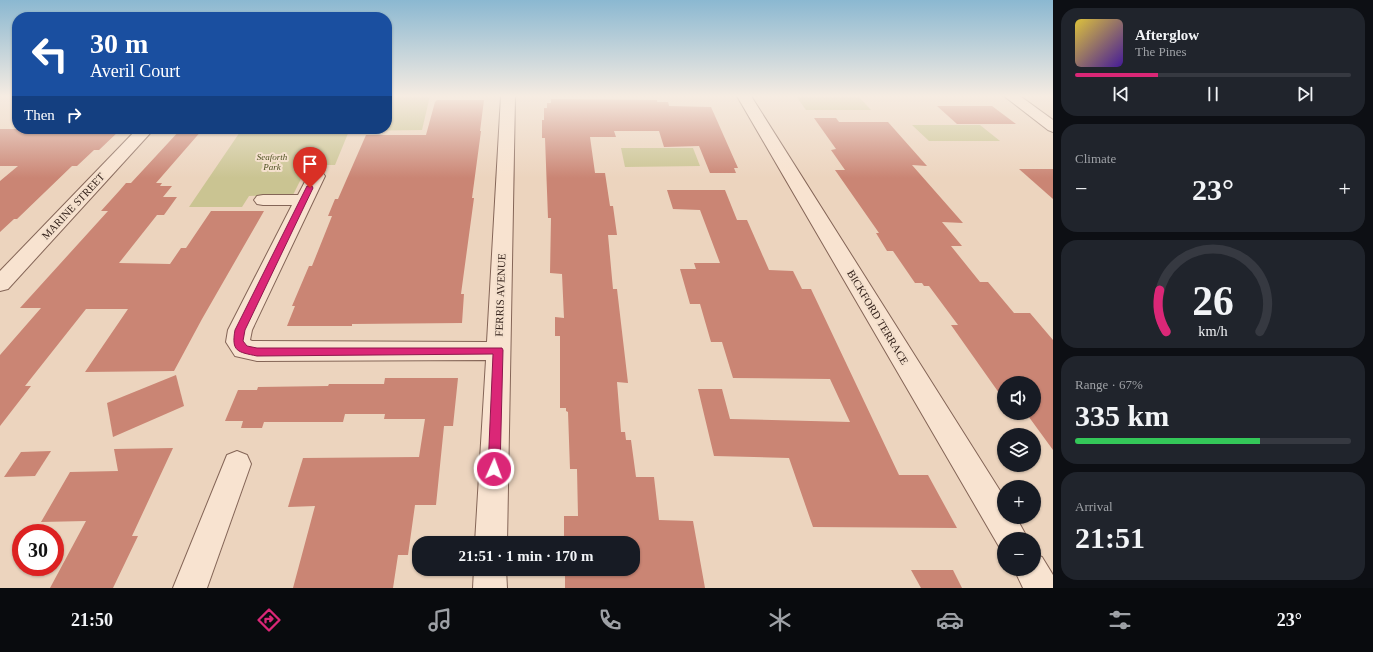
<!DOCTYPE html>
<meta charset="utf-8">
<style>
:root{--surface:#171b24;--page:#20242c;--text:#f1f3f6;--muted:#9ea1a6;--line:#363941;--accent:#db2777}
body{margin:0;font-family:"Times New Roman",serif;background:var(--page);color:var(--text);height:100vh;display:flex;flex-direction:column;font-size:15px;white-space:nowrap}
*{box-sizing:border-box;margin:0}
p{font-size:13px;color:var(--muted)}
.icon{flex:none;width:22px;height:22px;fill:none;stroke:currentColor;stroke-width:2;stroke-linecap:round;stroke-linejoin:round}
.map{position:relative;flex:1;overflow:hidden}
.drawer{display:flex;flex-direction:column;gap:8px;padding:8px;background:#0d0f14;width:320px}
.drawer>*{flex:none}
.top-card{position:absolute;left:12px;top:12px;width:380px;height:122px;border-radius:16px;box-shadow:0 1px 3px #0004;background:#1a4fa0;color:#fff;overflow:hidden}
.tools{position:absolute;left:997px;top:376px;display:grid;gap:8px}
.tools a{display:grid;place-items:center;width:44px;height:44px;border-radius:50%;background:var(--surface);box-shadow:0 1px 3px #0004;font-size:20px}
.speed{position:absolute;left:12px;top:524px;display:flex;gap:8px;font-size:20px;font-weight:700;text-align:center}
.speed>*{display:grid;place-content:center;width:52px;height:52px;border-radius:50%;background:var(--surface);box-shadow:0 1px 3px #0004;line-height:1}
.speed .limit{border:6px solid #d22;background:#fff;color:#111}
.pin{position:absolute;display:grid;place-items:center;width:34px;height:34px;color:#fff;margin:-41px -17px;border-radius:50% 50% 50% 0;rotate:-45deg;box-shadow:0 0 4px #0007}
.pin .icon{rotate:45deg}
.me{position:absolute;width:44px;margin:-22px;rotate:2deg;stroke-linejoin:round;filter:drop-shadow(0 0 3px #0008)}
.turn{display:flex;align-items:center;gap:14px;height:84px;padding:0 12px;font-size:18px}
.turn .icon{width:52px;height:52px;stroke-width:2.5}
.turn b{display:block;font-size:28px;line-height:34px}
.then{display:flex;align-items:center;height:38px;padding:0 12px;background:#0003;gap:8px;font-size:15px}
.big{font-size:30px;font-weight:800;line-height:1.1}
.drawer .card{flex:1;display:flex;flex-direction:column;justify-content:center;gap:6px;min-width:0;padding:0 14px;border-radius:16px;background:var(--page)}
.drawer .dial{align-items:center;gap:0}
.dial svg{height:104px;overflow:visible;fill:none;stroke:var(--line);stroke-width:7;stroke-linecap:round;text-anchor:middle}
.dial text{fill:var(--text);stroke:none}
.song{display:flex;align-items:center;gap:12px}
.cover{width:48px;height:48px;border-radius:6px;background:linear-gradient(135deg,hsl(50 70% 55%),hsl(260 70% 35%))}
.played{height:4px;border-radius:2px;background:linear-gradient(90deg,var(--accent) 30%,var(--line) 30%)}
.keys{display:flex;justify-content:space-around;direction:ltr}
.heat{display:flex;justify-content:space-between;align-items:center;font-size:22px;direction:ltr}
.charge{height:6px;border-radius:3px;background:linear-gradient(90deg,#34c759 67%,var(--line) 0)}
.trip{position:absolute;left:412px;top:536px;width:228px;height:40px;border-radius:16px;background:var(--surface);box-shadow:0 1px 3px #0004;font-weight:800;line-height:40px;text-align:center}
.menu{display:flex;height:64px;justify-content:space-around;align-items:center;background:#090b0e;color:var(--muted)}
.menu .icon{width:28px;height:28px}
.menu .on{color:var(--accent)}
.menu b{font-size:18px;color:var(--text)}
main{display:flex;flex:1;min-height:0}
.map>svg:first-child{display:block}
.green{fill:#cac492}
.building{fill:#ca8574}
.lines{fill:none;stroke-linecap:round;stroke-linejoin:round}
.street-casing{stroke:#846557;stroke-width:2}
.street{fill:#f8e3d0;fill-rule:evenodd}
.route{fill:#db2777;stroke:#8e194d}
.labels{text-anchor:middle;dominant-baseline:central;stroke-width:4;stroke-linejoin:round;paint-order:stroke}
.far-park-label{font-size:9px;font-style:italic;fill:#4e5022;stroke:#f4e0cd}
.street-label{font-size:11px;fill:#34221b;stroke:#f4e0cd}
</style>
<main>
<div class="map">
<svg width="1053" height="588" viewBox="0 0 1053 588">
<rect width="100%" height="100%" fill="#ecd4be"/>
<g class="green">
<polygon points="387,96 430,96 422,130 349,131 335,165 308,165 293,195 249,196 242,207 189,207 242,129 387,129"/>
<polygon points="796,96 858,96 871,110 806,110"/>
<polygon points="912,125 980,125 1000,141 929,141"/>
<polygon points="621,148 693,148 700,166 625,167"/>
</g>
<g class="building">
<polygon points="551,99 657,100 657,102 668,102 669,106 711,107 738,168 734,168 736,173 710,173 699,146 664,147 659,131 614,131 616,137 590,137 595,173 605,173 610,206 613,206 617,235 608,235 613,289 617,289 628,383 617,382 621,432 625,432 626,440 631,440 636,477 654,477 659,520 693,521 705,588 565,588 565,569 633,569 633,543 564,543 564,516 578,516 577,469 570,469 568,412 566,411 566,408 560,408 560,336 555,336 555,317 564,318 562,274 550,273 551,218 548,218 545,138 542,138 542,120 544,120 544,108 547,108 547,103 551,103"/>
<polygon points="437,100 484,100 480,131 481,131 472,198 474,198 461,294 464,294 462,323 352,324 352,326 287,326 295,306 292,306 309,266 312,266 332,216 328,216 335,199 338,199 366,135 426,135 435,102"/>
<polygon points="937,106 992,106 1016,124 957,124"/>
<polygon points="814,118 836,118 839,122 888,122 927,166 912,165 963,223 942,222 962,246 951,246 980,282 988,282 1014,313 1030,313 1053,340 1053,450 1026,413 1034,413 1034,383 1004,383 1004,400 951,325 958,325 929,286 924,286 922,283 915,283 893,251 887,251 876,233 879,233 835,170 845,170 831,150 836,149"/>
<polygon points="0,129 119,129 118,130 120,130 99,150 94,150 77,166 72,166 17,219 14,219 0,232 0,181 18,166 0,166"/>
<polygon points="181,129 203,129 156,183 162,183 160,186 172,186 163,197 177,197 164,215 157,215 119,263 170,264 181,248 186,248 211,211 264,211 202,319 174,371 85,372 128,309 86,309 25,386 31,386 0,426 0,355 41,308 20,308 108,211 101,211 120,190 126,183 131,183"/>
<polygon points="1019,169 1053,169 1053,199"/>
<polygon points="667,190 725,190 737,220 747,220 769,270 793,271 802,289 811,289 899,475 928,475 957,528 813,527 789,458 714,456 698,389 722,389 730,419 850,422 830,379 733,378 722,342 711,342 700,304 690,304 680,269 696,269 694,263 720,263 700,210 673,209"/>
<polygon points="176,375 184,406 113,437 107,403"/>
<polygon points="385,378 458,378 453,426 444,426 436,505 415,505 408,555 398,555 393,588 293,588 315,506 288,507 303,458 419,457 425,419 384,419 385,414 345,414 343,422 264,422 262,428 241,428 243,421 225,421 238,390 257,390 258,387 328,386 329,384 384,384"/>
<polygon points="173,448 132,536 138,536 113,588 50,588 86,521 41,522 70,472 118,471 114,449"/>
<polygon points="51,451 35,476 4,477 21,452"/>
<polygon points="911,570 953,570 962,588 921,588"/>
</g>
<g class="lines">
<g class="street-casing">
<g id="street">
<polygon points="501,96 515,96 507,543 475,543 486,360 257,361 235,356 226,342 228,330 292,205 263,205 257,204 254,200 257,196 263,195 298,195 310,172 316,171 322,172 325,176 252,330 250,340 252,341 487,342"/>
<polygon points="737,96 751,96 1004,497 1004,517 1016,517 1028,539 1004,539 1004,551 1001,550"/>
<polygon points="1004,96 1020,96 1053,120 1053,132 1048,130"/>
<polygon points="137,129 154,129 8,289 0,291 0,271"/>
<polygon points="237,451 247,455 251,464 207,588 173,588 227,455"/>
<polygon points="1034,554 1042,557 1053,575 1053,588 1023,588 1014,569 1034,569"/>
<polygon points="474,569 506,569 507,588 473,588"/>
</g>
</g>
<use href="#street" class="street"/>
</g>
<linearGradient id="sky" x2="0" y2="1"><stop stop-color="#8bb8d1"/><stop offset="0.54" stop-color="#f6ece2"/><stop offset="1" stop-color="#f6ece2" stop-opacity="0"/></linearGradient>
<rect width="1053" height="178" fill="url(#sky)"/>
<path class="route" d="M307 186H312L313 188 245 330 243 341 247 346 257 348H502L503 350 500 469 498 473 494 474 490 473 488 469 493 354 257 356C238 352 231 352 235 330Z"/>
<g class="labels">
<g class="far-park-label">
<text x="272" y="157">Seaforth<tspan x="272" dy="10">Park</tspan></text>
</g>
<g class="street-label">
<text transform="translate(73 206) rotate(-47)">MARINE STREET</text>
<text transform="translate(500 295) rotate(-88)">FERRIS AVENUE</text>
<text transform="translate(878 317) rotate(59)">BICKFORD TERRACE</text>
</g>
</g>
</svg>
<div class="tools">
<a><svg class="icon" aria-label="sound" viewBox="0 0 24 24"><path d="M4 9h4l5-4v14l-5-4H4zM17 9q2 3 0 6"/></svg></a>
<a><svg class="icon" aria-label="layers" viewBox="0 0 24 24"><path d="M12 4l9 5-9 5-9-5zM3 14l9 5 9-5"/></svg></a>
<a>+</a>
<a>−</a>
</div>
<div class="speed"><div class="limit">30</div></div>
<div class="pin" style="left:310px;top:188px;background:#d93025"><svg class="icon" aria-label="arrive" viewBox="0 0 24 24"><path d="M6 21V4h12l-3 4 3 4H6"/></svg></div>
<svg class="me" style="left:494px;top:469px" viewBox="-20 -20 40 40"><circle r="17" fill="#db2777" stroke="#fff" stroke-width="3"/><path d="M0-11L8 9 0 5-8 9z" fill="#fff"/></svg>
<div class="trip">21:51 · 1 min · 170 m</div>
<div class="top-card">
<div class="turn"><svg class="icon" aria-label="left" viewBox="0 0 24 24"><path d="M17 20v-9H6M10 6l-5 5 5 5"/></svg><div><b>30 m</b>Averil Court</div></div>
<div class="then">Then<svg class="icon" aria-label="right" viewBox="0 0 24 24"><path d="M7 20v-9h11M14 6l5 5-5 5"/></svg></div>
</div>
</div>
<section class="drawer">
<div class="card">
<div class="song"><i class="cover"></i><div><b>Afterglow</b><p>The Pines</p></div></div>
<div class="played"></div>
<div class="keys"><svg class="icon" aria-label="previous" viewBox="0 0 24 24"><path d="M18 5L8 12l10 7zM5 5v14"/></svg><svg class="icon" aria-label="pause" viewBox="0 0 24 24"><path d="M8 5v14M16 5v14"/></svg><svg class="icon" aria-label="next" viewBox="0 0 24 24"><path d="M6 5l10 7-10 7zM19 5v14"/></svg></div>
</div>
<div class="card"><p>Climate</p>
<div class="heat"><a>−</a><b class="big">23°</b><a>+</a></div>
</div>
<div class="card dial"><svg viewBox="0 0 100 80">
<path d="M14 69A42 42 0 1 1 86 69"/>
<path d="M14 69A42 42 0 0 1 9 37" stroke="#db2777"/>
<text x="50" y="56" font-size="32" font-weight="700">26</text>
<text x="50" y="72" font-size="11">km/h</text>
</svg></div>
<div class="card"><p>Range · 67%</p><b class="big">335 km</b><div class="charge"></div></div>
<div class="card"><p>Arrival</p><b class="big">21:51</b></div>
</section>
</main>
<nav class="menu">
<b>21:50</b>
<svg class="icon on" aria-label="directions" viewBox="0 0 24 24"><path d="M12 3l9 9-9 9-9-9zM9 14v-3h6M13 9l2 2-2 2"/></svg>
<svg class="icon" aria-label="music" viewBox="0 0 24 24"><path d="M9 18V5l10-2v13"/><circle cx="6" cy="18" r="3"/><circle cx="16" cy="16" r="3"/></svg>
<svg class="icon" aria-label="phone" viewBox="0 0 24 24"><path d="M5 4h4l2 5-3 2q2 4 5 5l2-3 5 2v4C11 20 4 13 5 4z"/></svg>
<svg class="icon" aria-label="climate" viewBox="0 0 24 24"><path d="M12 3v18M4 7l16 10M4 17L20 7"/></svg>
<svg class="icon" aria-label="car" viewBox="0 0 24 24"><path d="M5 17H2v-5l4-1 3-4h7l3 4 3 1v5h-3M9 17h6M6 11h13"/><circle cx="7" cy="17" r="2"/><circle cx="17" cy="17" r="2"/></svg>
<svg class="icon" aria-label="filters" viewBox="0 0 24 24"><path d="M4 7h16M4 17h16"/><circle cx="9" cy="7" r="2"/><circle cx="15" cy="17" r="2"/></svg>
<b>23°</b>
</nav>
